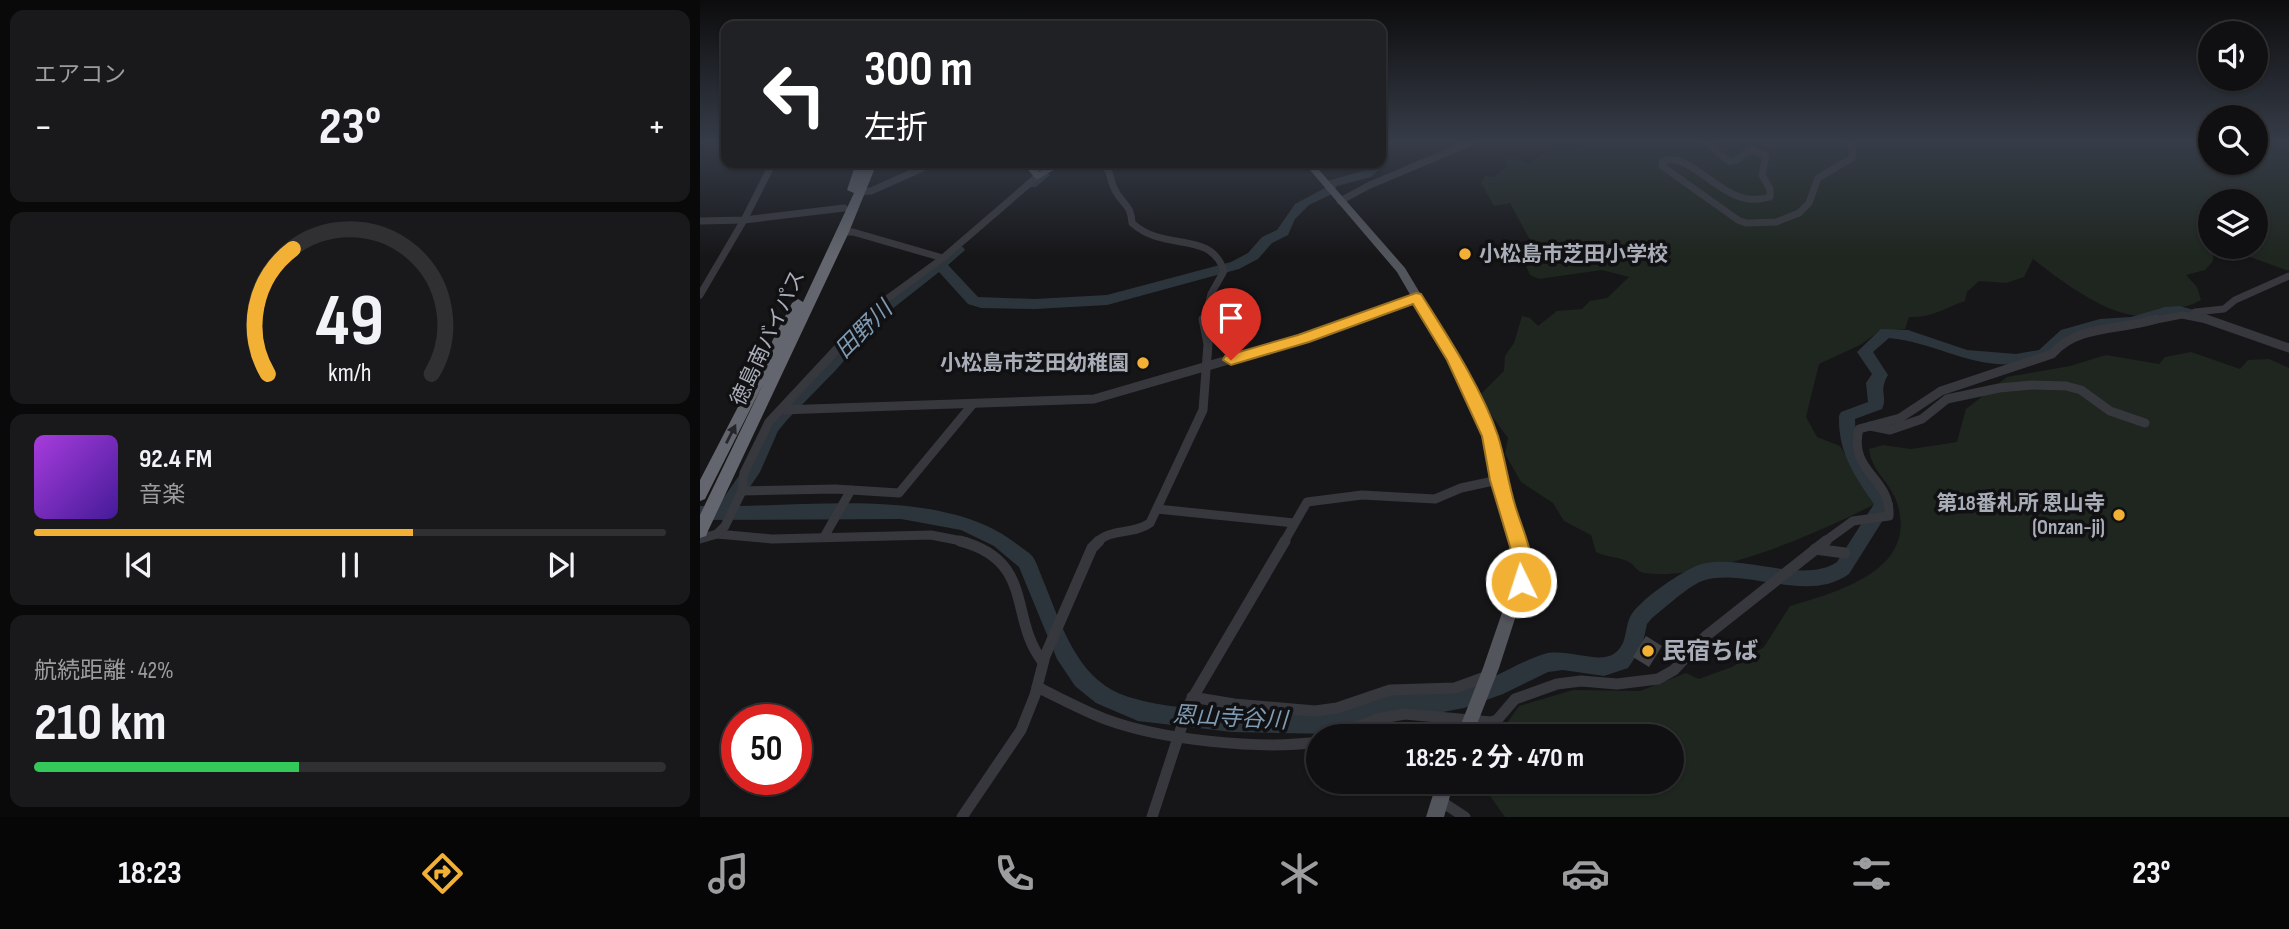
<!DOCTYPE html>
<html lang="ja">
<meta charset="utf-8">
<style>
:root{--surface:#101012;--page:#19191b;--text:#f1f3f6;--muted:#9c9d9f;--line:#303032;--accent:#f2b134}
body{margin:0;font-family:"Sofia Sans Condensed","Noto Sans JP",sans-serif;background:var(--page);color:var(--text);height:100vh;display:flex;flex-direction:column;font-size:26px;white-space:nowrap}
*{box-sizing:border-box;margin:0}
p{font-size:23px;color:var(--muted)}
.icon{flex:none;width:38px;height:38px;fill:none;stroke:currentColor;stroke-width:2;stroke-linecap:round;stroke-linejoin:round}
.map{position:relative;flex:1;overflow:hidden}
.details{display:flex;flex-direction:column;gap:10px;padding:10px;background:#09090a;width:700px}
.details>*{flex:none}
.banner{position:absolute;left:21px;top:21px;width:665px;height:147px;border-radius:14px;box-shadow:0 2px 5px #0004,0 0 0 2px var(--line);background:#202124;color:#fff;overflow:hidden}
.controls{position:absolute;left:1498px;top:21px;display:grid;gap:14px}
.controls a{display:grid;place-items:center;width:70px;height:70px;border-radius:50%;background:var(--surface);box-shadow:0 2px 5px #0004,0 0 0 2px var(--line);font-size:35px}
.speed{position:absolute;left:21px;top:704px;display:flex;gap:14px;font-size:35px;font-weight:700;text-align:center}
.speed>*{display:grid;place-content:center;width:91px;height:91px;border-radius:50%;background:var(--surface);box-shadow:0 2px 5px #0004,0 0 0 2px var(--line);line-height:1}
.speed .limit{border:10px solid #d22;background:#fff;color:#111}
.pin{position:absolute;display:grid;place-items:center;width:60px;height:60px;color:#fff;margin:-72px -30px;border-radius:50% 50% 50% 0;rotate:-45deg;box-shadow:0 0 7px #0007}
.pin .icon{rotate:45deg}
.me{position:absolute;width:77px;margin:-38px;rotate:356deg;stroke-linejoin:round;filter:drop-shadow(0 0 5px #0008)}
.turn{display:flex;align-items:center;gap:24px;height:147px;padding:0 28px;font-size:32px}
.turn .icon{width:91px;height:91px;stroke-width:2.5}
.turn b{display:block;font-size:49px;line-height:60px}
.big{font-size:52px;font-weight:700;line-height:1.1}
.details .card{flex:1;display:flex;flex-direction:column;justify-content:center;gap:10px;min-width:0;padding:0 24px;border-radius:14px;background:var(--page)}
.details .dial{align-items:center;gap:0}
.dial svg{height:182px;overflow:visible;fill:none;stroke:var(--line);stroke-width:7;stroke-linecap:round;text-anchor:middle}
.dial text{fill:var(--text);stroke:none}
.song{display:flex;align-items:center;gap:21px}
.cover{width:84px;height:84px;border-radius:10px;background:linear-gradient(135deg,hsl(280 70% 55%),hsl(260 70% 35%))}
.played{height:7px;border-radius:4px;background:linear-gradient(90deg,var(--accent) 60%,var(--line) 60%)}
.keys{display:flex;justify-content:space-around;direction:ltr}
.heat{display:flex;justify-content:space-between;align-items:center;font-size:38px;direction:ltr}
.charge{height:10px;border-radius:5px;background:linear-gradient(90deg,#34c759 42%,var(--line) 0)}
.trip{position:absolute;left:606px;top:724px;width:378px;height:70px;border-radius:35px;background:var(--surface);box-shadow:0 2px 5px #0004,0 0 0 2px var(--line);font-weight:700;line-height:70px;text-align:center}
.dock{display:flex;height:112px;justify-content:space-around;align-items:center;background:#060607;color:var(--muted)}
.dock .icon{width:49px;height:49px}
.dock .active{color:var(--accent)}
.dock b{font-size:32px;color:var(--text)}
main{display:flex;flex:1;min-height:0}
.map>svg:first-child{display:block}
.green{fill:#1e261f;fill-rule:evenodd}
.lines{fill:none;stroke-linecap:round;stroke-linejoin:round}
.river{fill:#2c353c;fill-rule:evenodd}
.building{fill:#404145}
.minor-far2{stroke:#37383d;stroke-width:7}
.minor-far1{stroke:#37383d;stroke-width:9}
.minor{stroke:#37383d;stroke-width:11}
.major{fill:#53555c;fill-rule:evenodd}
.highway{fill:#63666e;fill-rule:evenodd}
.oneway{fill:#26262a}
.route{fill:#f2b134;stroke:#9d7322;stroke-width:2}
.poi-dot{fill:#f2b134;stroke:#111113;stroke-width:2.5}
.labels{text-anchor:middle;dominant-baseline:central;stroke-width:7;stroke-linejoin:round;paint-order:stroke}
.poi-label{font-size:21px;font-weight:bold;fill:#a8adb8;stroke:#111113;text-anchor:end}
.street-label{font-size:21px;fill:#a8adb8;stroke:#111113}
.water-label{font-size:23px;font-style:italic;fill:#7f9bb3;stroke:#111113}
.near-poi-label{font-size:24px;font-weight:bold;fill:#a8adb8;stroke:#111113;text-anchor:start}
</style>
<main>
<section class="details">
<div class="card"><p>エアコン</p>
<div class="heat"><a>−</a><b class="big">23°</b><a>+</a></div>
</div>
<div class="card dial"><svg viewBox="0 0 100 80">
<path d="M14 69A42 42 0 1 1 86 69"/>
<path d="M14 69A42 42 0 0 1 25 14" stroke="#f2b134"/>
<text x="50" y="56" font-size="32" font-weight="700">49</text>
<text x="50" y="72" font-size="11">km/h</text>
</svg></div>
<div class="card">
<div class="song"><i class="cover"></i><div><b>92.4 FM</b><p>音楽</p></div></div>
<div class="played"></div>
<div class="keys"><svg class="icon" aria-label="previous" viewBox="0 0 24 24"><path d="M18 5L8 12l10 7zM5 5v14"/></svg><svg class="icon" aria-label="pause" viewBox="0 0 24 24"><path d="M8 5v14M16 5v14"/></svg><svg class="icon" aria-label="next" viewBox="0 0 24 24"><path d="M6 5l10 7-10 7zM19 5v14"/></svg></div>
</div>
<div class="card"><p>航続距離 · 42%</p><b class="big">210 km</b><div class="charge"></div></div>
</section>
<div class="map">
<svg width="1589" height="817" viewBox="0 0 1589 817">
<rect width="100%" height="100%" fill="#161618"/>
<g class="green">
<path d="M895 142H1510V163H1556V142H1589V271L1539 253 1513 251V261L1505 270 1486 275 1497 287 1501 300C1488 308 1479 307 1465 308 1457 308 1451 313 1444 315 1412 320 1357 278 1333 259L1324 277 1306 283 1279 281 1267 292 1265 301C1245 308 1232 318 1209 317L1205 329 1180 331 1160 345 1119 364 1106 417 1117 437 1140 446 1175 504C1119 533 1006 582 944 573 936 571 934 564 927 561 918 557 906 557 896 552L891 535 864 521 853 503 821 482 805 454 808 438 778 397 804 371 805 356 814 343 822 316 830 318 838 326 857 311 882 309 890 301 907 298 929 277 902 270 839 279 830 275 823 259 814 250 831 242 810 203 794 206 781 182 785 176 793 177 808 166 806 160 815 158 829 164 845 153ZM1510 201H1556V247H1510Z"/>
<path d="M1491 352 1540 369 1548 360 1569 359 1589 368V817H805L780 782H971V737H797L819 706 873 690 940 691 986 673 999 679 1032 667 1064 647 1090 606C1140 591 1221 569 1196 500 1187 478 1172 472 1169 449L1183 445 1211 449 1257 442 1266 409 1307 377 1370 366 1406 355 1459 364 1465 357Z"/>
</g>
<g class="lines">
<g class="river">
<polygon points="325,163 338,163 350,175 336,187 328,187 328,181 337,175"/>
<path d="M664 163H676L678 170 671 177 637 186 630 195 609 205 595 219 588 235 572 243 558 259 539 269 407 305 335 309 281 308 268 304 239 272 182 317 135 371 87 420 78 431 60 472 37 506C123 505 248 489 318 545 323 549 329 552 333 557 337 563 340 573 343 580 359 618 373 668 412 690 451 711 539 712 585 713 599 713 615 715 629 714 649 712 668 697 688 693 712 687 738 694 763 688 792 681 816 663 844 654 865 648 896 663 912 655 928 646 924 630 930 617 939 600 977 575 994 567 1032 549 1102 586 1137 562L1174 504C1154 475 1138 452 1139 416L1141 412 1168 402 1166 383 1172 374 1157 352 1181 329 1208 330 1267 350 1316 354 1339 350 1361 330 1400 319 1431 317 1465 307 1479 306 1506 313 1508 316 1501 321C1492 319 1483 316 1475 316 1460 317 1447 323 1433 326 1413 331 1389 327 1370 338 1345 354 1355 360 1320 364 1272 369 1234 342 1189 338L1173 352 1188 375C1178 392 1188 396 1182 409L1155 419C1155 461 1176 471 1193 504L1149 574C1107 604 1049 568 1005 580 990 584 965 608 952 618L947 624 942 647 928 668 904 676 863 670 848 672 803 694 764 708 743 712H690L631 734 532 732 438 721 396 703 375 686 357 659 319 567 294 546 261 530 201 519 0 520V506H18L47 464 65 424 75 412 125 363 172 311 253 247H263L265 250 248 265 278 297 335 299 407 295 531 262 548 253 562 237 577 230 595 204 625 188 627 181 663 171 666 169Z"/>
</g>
</g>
<polygon class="building" points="946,636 962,646 949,667 933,657"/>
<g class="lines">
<g class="minor-far2">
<path d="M1005 142 1030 162 1037 160 1050 149 1066 156 1062 175 1070 189V197C1023 212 995 150 963 161L962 166 1038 220 1046 223 1076 222 1099 213 1109 203 1118 178 1152 158 1153 151 1148 142"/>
<path d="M401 163C413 173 408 175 414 188 421 204 431 203 432 223 465 253 510 229 524 271L511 294 504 321"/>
<polyline points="161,192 171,191 234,163"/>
<polyline points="640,201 670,185 772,142"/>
<polyline points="0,221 44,220 144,208"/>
<polyline points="143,232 153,232 243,258"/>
<polyline points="0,295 44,220 73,163"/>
<polyline points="1491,316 1495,312 1524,309 1535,300 1589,276"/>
<polyline points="163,321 184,301 243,258 338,176"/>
<polyline points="650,321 716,297"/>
<polyline points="1451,321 1482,315 1512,321"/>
</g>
<g class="minor-far1">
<polyline points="1506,319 1589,348"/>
<polyline points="81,410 394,399 604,338 655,319"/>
<polyline points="1170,426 1190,430 1222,419 1247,399 1299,388 1332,385 1366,386 1381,390 1410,411 1445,423"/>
<polyline points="42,491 135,489 199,493 272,405"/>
<polyline points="457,509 594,523"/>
<polyline points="17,534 72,539 231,535 267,542"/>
<polyline points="124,537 151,490"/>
<polyline points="0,539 17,534 25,526 42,491 44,473 69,422 165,319"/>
<path d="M397 542C412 528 433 535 450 523L503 410 508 344 503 319"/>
<polyline points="584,542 607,502 662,495 735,499 761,488 798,480"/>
<path d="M1124 542 1153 521 1189 516C1191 477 1148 472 1159 429L1200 418 1241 391 1352 354C1378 324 1420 331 1456 319"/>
</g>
<g class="minor">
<path d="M260 541C336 561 308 618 343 662"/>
<polyline points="1115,549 1145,553"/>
<path d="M337 687C360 698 382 710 405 719 461 740 560 750 618 742"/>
<polyline points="492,697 534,704 615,711 637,708 690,690 755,688 788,676"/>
<polyline points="631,737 677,719 705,714 791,722 797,720 815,699 857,684 881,681 917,684 958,679 974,670 1006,636 1126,541"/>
<polyline points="739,800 765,817"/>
<polyline points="262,817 321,730 335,695 345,656 392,548 399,541"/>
<polyline points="452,817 489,704 585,541"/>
</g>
<g class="major">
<polygon points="322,163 331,163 339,172 355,163 366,163 338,179 335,178"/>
<polygon points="604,163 613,163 705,268 760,360 796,436 801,454 805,480 831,569 799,668 772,737 756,737 783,668 817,569 791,480 789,454 784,436 748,360 697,272"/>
<polygon points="737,782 754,782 744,817 726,817"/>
</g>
<polygon class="highway" points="156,163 166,163 165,167 167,163 177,163 149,232 8,531 6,536 0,538 0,515 63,384 5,499 0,501 0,480 92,303 98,299 103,302 154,193 147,190"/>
</g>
<defs><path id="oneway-solid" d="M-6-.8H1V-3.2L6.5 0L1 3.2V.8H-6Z" transform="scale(1.75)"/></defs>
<use class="oneway" href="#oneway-solid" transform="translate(31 434) rotate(-63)"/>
<linearGradient id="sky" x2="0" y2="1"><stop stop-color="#0c0c0d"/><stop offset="0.55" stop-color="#363c48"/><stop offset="1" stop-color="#363c48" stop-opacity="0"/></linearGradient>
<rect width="1589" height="257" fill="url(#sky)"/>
<path class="route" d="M716 293 721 294C748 337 782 388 798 436 805 458 808 482 815 505 822 530 840 562 828 588L821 590 814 588 812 582 814 560 790 480 782 436 747 360 713 304 609 342 531 365 523 360 525 356 598 335Z"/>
<g class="poi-dot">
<circle cx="765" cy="254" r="7"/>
<circle cx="443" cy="363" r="7"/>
<circle cx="1419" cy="515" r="7"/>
<circle cx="948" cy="651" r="7"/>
</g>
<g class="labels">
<g class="poi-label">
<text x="779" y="254" text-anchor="start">小松島市芝田小学校</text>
<text x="429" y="363">小松島市芝田幼稚園</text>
<text x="1405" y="503">第18番札所 恩山寺<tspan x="1405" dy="24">(Onzan-ji)</tspan></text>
</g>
<g class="street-label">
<text transform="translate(68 338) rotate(-65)">徳島南バイパス</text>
</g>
<g class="water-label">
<text transform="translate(164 330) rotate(-45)">田野川</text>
<text transform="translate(530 718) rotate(3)">恩山寺谷川</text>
</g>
<g class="near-poi-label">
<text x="962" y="651">民宿ちば</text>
</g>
</g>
</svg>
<div class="controls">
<a><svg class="icon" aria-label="sound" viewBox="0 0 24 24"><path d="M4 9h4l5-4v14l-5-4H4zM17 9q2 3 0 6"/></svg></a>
<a><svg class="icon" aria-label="search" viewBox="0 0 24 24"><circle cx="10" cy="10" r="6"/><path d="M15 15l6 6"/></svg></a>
<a><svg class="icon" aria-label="layers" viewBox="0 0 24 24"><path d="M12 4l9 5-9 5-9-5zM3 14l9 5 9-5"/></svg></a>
</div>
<div class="speed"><div class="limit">50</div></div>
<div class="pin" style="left:531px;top:360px;background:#d93025"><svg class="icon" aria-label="arrive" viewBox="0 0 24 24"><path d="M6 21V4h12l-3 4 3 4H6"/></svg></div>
<svg class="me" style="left:821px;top:582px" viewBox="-20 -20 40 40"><circle r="17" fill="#f2b134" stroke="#fff" stroke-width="3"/><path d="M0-11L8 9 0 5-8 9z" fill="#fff"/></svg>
<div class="trip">18:25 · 2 分 · 470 m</div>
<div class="banner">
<div class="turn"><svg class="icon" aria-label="left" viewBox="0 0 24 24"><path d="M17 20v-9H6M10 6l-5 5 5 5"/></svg><div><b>300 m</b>左折</div></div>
</div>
</div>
</main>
<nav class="dock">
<b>18:23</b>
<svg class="icon active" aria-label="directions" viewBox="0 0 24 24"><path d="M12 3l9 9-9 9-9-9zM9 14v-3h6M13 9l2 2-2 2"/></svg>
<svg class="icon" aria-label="music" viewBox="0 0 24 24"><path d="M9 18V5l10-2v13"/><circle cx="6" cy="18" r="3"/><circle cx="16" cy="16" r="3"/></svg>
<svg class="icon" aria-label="phone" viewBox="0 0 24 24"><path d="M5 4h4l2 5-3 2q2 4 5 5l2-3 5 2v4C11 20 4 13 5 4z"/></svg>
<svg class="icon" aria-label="climate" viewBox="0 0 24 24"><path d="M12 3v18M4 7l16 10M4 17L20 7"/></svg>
<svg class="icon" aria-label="car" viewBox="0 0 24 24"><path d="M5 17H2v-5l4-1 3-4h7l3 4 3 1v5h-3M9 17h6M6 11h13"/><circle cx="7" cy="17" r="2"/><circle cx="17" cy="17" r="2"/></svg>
<svg class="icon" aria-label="filters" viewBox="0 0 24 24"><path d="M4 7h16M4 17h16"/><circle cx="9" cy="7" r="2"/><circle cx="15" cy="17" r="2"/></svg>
<b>23°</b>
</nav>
